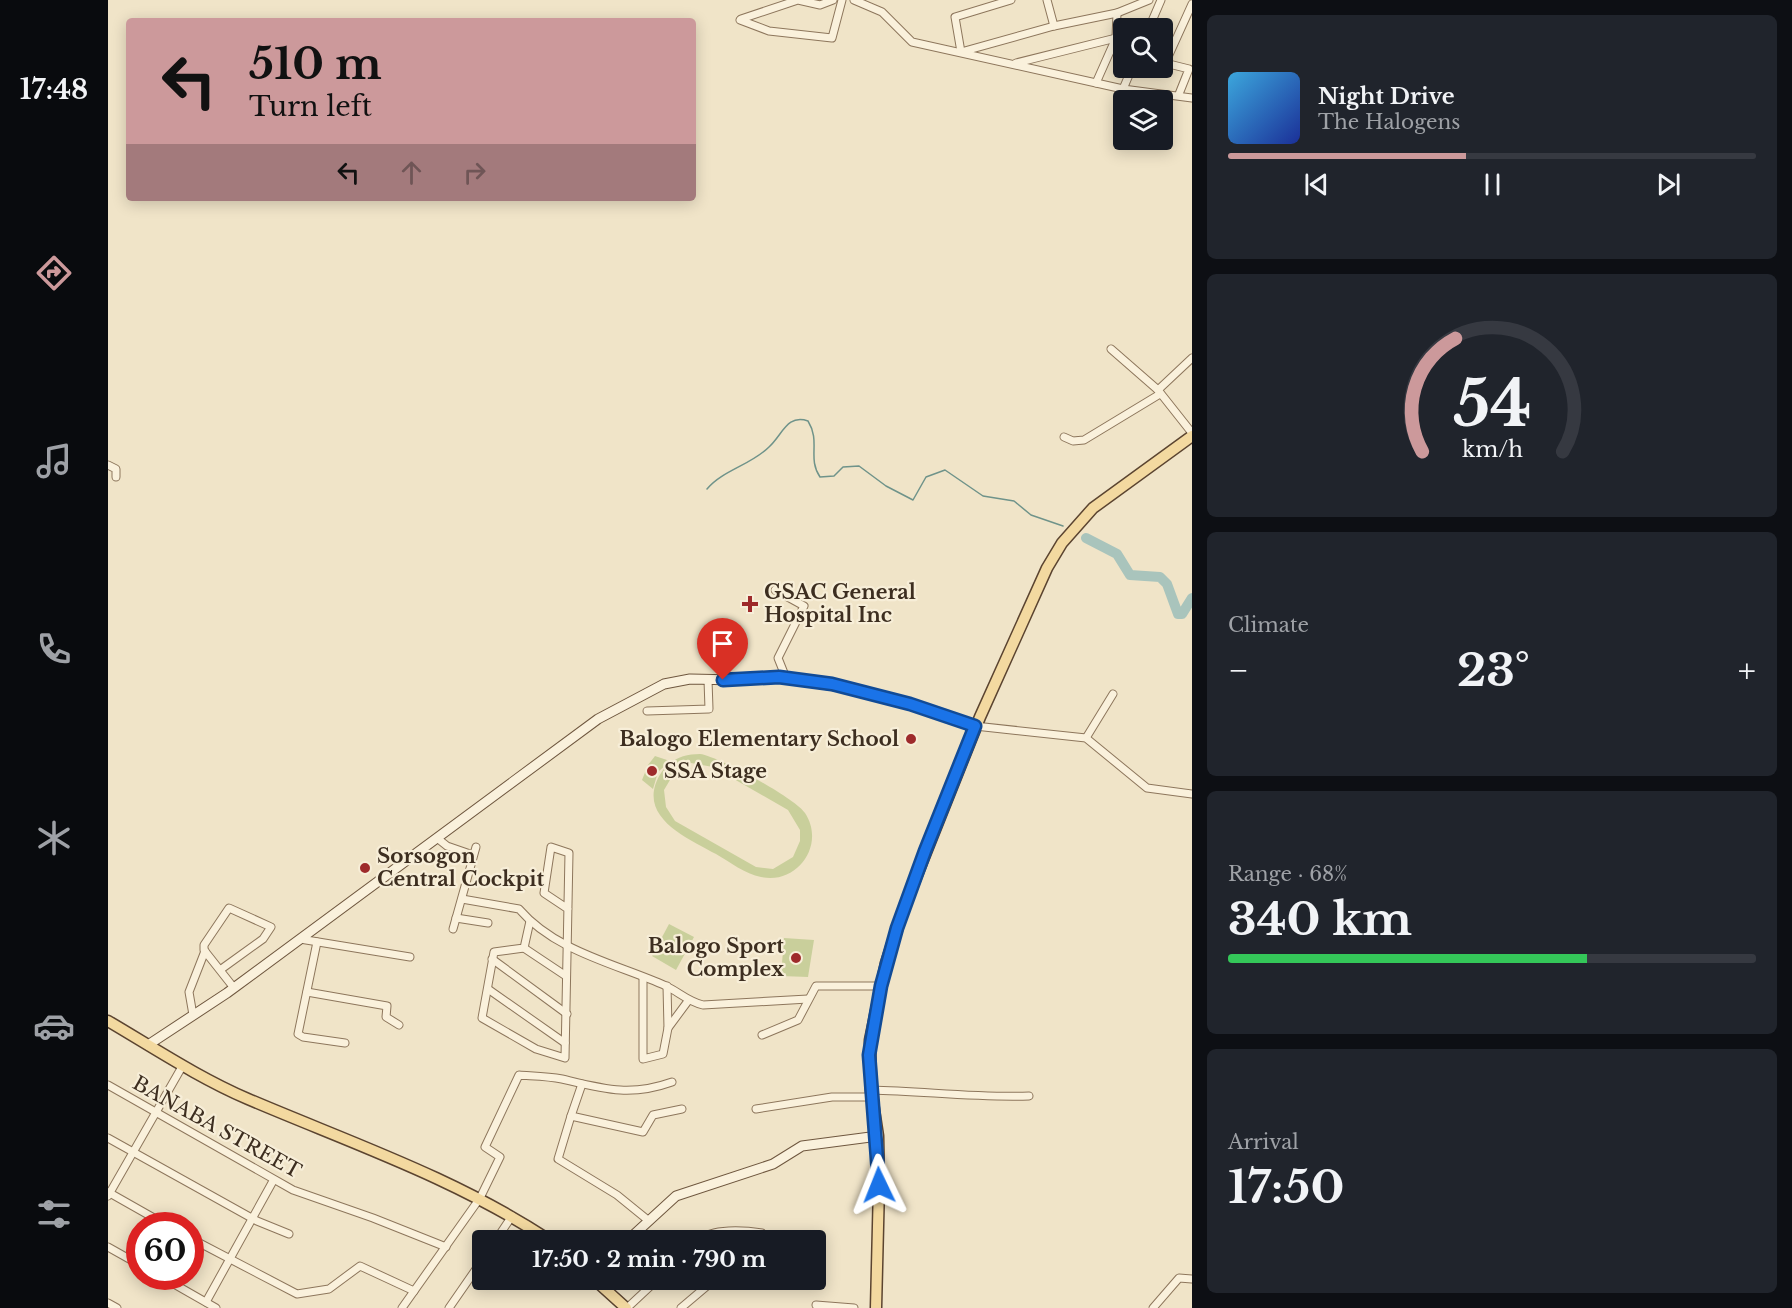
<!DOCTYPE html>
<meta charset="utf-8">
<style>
:root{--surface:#171b24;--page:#20242c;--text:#f1f3f6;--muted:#9ea1a6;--line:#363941;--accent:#cc999b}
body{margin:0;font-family:"Libre Baskerville",serif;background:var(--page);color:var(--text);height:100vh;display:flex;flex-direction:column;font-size:22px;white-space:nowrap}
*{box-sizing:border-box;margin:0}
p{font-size:20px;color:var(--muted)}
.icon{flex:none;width:33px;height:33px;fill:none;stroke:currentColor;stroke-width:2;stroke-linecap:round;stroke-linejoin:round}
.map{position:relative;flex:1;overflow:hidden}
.side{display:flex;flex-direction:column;gap:15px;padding:15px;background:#0d0f14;width:600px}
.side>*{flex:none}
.hud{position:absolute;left:18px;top:18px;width:570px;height:183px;border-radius:6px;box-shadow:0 3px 15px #0003;background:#cc999b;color:#111;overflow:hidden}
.fabs{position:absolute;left:1005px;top:18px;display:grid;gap:12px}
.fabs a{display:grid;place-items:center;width:60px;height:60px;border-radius:6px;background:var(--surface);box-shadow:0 3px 15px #0003;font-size:30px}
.speed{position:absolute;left:18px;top:1212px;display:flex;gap:12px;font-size:30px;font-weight:700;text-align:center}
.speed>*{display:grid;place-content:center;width:78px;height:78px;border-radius:50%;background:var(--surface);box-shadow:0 3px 15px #0003;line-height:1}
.speed .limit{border:9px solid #d22;background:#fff;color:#111}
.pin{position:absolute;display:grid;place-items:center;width:51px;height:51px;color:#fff;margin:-62px -26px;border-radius:50% 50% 50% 0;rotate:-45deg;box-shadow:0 0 6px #0007}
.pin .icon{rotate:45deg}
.me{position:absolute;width:66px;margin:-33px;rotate:358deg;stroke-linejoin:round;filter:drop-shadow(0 0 4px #0008)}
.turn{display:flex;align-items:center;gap:21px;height:126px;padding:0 24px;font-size:27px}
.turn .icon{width:78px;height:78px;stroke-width:2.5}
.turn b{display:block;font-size:42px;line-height:51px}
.lanes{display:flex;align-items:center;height:57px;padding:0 24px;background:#0003;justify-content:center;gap:30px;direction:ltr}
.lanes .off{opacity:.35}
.big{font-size:45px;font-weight:700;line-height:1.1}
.side .tile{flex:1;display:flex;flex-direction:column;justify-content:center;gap:9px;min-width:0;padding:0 21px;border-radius:9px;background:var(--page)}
.side .dial{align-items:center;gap:0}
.dial svg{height:156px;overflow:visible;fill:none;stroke:var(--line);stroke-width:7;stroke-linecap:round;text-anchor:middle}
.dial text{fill:var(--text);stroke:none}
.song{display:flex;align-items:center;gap:18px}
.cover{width:72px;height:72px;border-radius:9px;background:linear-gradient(135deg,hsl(200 70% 55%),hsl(230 70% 35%))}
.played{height:6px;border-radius:3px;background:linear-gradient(90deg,var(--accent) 45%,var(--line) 45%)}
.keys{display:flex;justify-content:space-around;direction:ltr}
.heat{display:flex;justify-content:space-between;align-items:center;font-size:33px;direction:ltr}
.charge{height:9px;border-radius:4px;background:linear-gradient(90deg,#34c759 68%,var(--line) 0)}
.trip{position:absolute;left:364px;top:1230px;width:354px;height:60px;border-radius:6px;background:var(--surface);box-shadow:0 3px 15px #0003;font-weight:700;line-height:60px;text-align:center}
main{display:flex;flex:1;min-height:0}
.tabs{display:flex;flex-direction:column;width:108px;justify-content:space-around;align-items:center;background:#090b0e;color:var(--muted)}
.tabs .icon{width:42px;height:42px}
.tabs .on{color:var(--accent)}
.tabs b{font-size:27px;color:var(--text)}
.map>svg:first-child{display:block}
.green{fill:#c9cf9b;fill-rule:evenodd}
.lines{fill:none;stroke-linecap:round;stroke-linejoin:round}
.stream{stroke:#6f938a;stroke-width:1.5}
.river{stroke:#a9c4bc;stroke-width:10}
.street-casing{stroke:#8d765c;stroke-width:9}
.secondary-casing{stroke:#6f573f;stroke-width:11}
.primary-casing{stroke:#5b4430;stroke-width:13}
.street{stroke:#faf1dc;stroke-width:7}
.secondary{stroke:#faf1dc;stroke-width:9}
.primary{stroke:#f3d9a0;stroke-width:10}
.route-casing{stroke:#114b97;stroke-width:15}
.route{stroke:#1a73e8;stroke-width:10}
.poi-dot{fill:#9e2a2b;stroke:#f7eed8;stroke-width:2}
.labels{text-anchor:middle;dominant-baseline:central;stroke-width:4.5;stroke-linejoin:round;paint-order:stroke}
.poi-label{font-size:20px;font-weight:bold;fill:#3d2e20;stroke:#f7eed8;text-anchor:start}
.street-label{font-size:20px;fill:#3d2e20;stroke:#f7eed8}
</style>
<main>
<nav class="tabs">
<b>17:48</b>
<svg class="icon on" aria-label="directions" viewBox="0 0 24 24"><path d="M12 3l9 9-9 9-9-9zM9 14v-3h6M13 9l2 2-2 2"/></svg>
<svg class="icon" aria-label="music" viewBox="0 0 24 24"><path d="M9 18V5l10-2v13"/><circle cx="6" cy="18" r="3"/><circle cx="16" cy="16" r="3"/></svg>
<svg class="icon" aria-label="phone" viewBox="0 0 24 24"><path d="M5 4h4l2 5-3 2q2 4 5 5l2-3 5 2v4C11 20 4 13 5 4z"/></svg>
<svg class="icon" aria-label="climate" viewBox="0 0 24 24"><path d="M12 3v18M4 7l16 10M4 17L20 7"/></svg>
<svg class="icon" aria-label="car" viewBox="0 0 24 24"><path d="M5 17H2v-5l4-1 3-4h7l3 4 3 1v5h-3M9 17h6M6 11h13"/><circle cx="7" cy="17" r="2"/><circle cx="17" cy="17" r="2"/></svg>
<svg class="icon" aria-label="filters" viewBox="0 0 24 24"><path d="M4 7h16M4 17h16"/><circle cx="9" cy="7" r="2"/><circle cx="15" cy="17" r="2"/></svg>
</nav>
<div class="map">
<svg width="1084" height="1308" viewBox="0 0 1084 1308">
<rect width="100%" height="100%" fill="#f0e4c8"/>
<g class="green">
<path d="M592 754C610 756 687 798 697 813 718 845 689 885 653 877 637 874 622 862 608 854 579 838 526 816 553 773 562 759 576 754 592 754ZM583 763 605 767 680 810 692 830V841L685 857 665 869 648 867 567 821 558 807 556 790 568 770Z"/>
<polygon points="547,756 562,761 550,772 545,789 534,780 540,765"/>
<polygon points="561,924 586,937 568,970 544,956"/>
<polygon points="676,938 706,940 700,977 673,976"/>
</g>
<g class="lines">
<path class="stream" d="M599 489C615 470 643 465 661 447 675 434 679 414 700 421 713 442 699 458 712 477L726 476 735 467 751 466 778 486 805 500 818 477 837 470 875 496 906 501 923 515 955 526"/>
<polyline class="river" points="978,538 1009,554 1022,575 1052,577 1059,584 1070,614 1074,614 1084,598"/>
<g class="street-casing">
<g id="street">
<polyline points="746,0 774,12 804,42 1015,89 1084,98"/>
<polyline points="903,0 847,17 853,52 946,26 1009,13 1041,0"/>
<polyline points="939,0 946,26"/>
<polyline points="633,19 690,0 712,5 725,0"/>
<polyline points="632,20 661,31 724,38 734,0"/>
<polyline points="1041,28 1053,0"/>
<polyline points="908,63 1008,38"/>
<polyline points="988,83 1008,38 1009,13"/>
<polyline points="1015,89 1024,68"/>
<polyline points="1071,94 1081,69 1061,64 1060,57 1084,4"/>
<polyline points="1003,349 1050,390 1084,433"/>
<polyline points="1050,390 1084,358"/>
<polyline points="956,437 965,441 976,440 1052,394"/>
<polyline points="0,465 8,469 8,477"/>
<polyline points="667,590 696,606 670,658 678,678"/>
<polyline points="539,711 601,709 600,680"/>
<polyline points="867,726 978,738 1039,788 1084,794"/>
<polyline points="978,738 1005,694"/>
<polyline points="329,838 339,846 365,855"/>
<path d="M354 899 411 909C448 952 509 964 558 986 571 992 579 1001 595 1005L700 999"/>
<polyline points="348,918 380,923"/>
<polyline points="422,921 416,948 386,952 374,1018 428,1049 457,1058 461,853 443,847 436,893 460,909"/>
<polyline points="345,929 368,847"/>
<polyline points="192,939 302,957"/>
<polyline points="209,942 190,1034 195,1037 237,1043"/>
<polyline points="416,948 458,976"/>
<polyline points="384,959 459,1014"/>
<polyline points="112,970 155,939 163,927 121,908 96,945 96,950 126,988"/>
<polyline points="535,979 535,1059 555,1054 560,1028 580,1001"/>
<polyline points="559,986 560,1028"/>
<polyline points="380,989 457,1043"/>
<polyline points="199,992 279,1006 278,1017 291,1025"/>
<polyline points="85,1015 81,992 97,951"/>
<polyline points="654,1035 690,1020 708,986 773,986"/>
<polyline points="0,1085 185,1190 265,1218 338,1247"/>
<path d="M763 1090C816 1091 868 1098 921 1096"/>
<polyline points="648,1109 724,1097 764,1097"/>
<polyline points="463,1116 474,1084"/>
<polyline points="0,1138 149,1221 181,1234"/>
<polyline points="0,1192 60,1226"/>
<polyline points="0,1196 75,1065"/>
<polyline points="541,1221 509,1195 450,1159 463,1116 535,1132 545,1115 574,1109"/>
<polyline points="82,1238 189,1294 221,1289 252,1266 306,1291"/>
<polyline points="388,1240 404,1216"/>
<path d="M591 1240C604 1228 636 1230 654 1233"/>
<polyline points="0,1247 32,1265"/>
<polyline points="52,1276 108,1308"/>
<polyline points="98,1302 165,1181"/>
<polyline points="0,1303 9,1308"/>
<polyline points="708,1305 746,1308"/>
<path d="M294 1308 372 1198 392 1157 377 1147 411 1075C425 1076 440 1076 454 1079 496 1089 522 1097 564 1082"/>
<polyline points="341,1308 375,1259"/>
<polyline points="519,1308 549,1280"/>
<polyline points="573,1308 606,1280"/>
<polyline points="1045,1308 1071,1278 1084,1279"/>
</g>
</g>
<g class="secondary-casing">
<g id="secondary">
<polyline points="40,1045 119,993 490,719 556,684 582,679 629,680 671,677 739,688 802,704 867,726"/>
<polyline points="520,1240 568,1196 665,1164 694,1146 770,1136"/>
</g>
</g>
<g class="primary-casing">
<g id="primary">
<path d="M0 1021C46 1048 91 1078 140 1099 243 1143 347 1178 441 1240"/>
<polyline points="487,1280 518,1308"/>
<polyline points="768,1308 771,1185 770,1136 763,1090 762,1040 778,963 797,905 872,717 939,568 954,543 985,508 1084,436"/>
</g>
</g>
<use href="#street" class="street"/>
<use href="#secondary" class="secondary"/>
<use href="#primary" class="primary"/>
</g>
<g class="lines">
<g class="route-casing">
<polyline id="route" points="615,680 671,677 724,684 802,704 867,726 817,851 789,928 773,986 761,1055 771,1185"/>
</g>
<use href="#route" class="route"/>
</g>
<g class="poi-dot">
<path d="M639 595h6v6h6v6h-6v6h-6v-6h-6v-6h6z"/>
<circle cx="803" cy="739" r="6"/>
<circle cx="544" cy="771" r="6"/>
<circle cx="257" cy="868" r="6"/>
<circle cx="688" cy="958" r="6"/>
</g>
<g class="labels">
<g class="poi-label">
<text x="656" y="592">GSAC General<tspan x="656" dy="23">Hospital Inc</tspan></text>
<text x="791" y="739" text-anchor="end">Balogo Elementary School</text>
<text x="556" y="771">SSA Stage</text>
<text x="269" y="856">Sorsogon<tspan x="269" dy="23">Central Cockpit</tspan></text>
<text x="676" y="946" text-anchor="end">Balogo Sport<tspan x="676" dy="23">Complex</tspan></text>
</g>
<g class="street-label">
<text transform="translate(109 1127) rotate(29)">BANABA STREET</text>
</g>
</g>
</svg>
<div class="fabs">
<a><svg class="icon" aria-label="search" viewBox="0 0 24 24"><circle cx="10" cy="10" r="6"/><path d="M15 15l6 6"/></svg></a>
<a><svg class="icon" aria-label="layers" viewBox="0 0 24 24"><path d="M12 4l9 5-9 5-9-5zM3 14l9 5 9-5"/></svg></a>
</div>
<div class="speed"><div class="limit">60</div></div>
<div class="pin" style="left:615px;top:680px;background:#d93025"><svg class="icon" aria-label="arrive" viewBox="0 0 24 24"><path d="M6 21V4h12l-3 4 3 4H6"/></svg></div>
<svg class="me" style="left:771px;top:1185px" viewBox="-20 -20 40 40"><path d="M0-17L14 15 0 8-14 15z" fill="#1a73e8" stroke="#fff" stroke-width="4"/></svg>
<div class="trip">17:50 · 2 min · 790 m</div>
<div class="hud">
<div class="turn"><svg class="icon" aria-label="left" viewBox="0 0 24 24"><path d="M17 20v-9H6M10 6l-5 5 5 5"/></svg><div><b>510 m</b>Turn left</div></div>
<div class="lanes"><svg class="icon" aria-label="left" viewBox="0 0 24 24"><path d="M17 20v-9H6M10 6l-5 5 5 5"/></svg><svg class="icon off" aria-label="ahead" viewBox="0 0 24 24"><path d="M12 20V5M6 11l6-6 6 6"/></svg><svg class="icon off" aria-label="right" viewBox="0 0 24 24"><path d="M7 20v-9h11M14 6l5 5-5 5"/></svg></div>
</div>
</div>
<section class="side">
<div class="tile">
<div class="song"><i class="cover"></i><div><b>Night Drive</b><p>The Halogens</p></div></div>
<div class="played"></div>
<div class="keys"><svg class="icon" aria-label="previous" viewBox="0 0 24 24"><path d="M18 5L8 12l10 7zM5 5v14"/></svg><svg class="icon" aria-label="pause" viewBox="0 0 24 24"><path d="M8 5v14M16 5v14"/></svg><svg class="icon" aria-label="next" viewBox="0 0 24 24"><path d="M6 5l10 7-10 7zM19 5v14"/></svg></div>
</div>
<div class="tile dial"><svg viewBox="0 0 100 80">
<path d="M14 69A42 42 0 1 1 86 69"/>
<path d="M14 69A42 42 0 0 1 31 11" stroke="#cc999b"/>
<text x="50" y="56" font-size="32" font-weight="700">54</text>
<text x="50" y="72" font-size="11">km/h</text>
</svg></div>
<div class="tile"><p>Climate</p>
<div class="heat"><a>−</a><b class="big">23°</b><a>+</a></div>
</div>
<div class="tile"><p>Range · 68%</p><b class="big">340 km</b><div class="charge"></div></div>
<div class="tile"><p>Arrival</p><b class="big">17:50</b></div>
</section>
</main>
